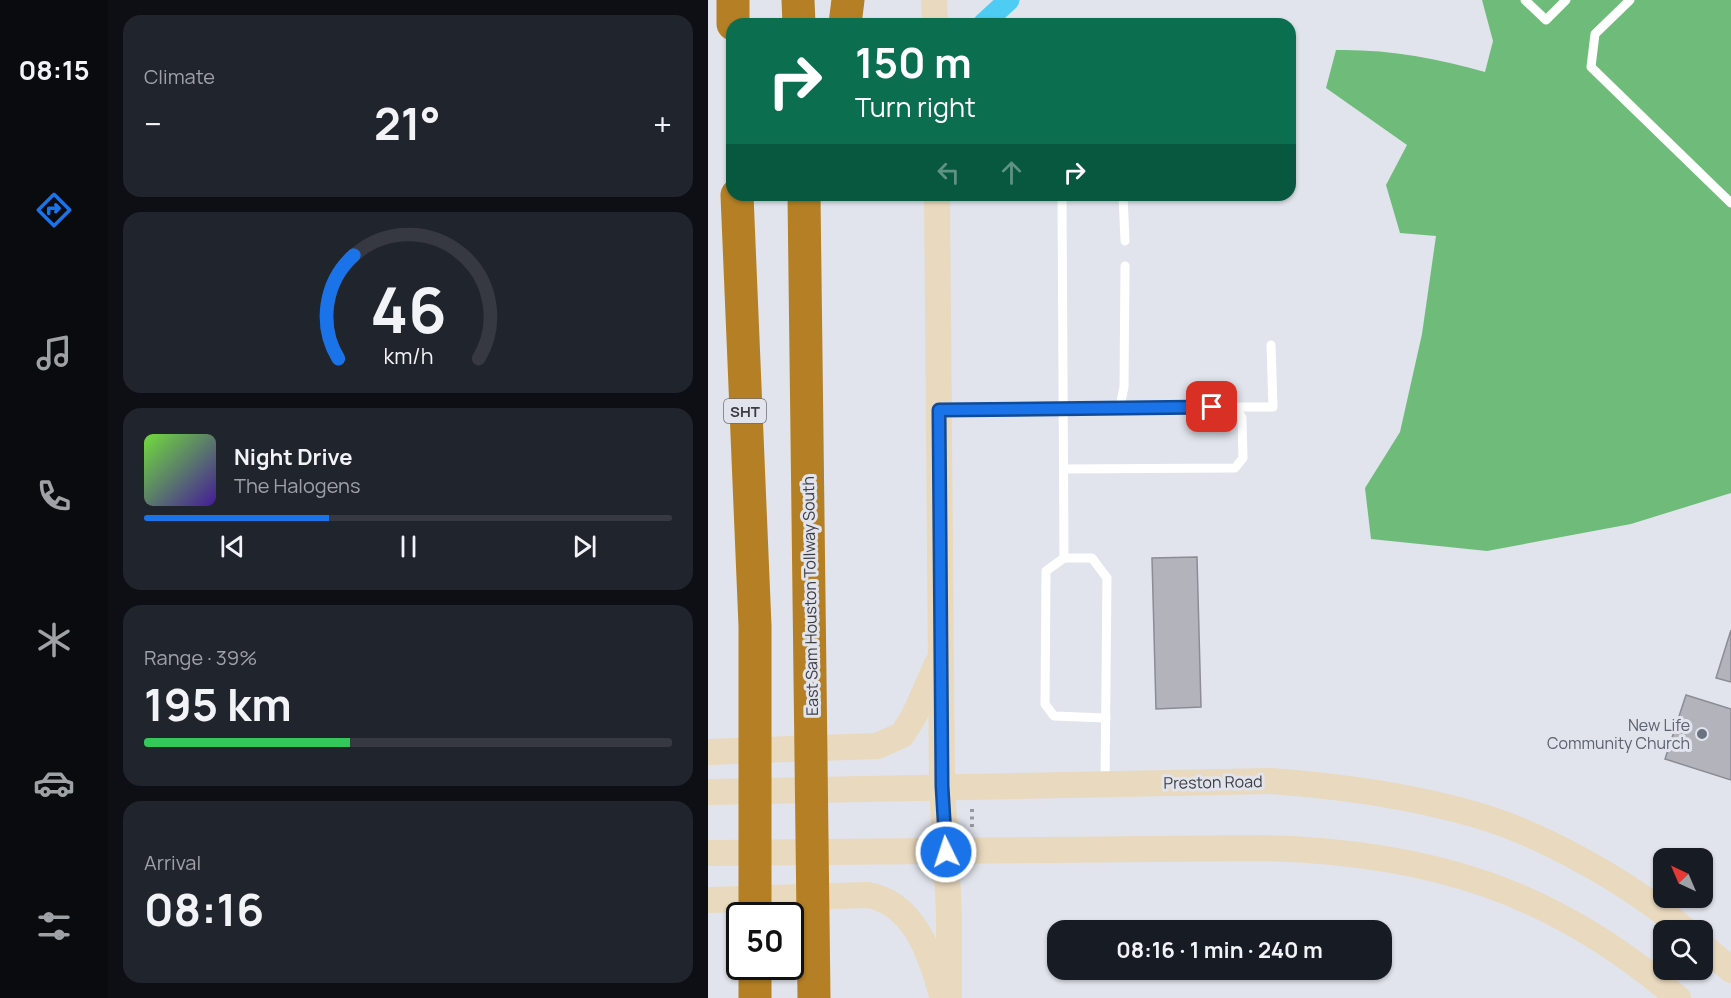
<!DOCTYPE html>
<meta charset="utf-8">
<style>
:root{--surface:#171b24;--page:#20242c;--text:#f1f3f6;--muted:#9ea1a6;--line:#363941;--accent:#1a73e8}
body{margin:0;font-family:Manrope,sans-serif;background:var(--page);color:var(--text);height:100vh;display:flex;flex-direction:column;font-size:22px;white-space:nowrap}
*{box-sizing:border-box;margin:0}
p{font-size:20px;color:var(--muted)}
.icon{flex:none;width:33px;height:33px;fill:none;stroke:currentColor;stroke-width:2;stroke-linecap:round;stroke-linejoin:round}
.map{position:relative;flex:1;overflow:hidden}
.sheet{display:flex;flex-direction:column;gap:15px;padding:15px;background:#0d0f14;width:600px}
.sheet>*{flex:none}
.guide{position:absolute;left:18px;top:18px;width:570px;height:183px;border-radius:18px;box-shadow:0 2px 4px #0004;background:#0b6e4f;color:#fff;overflow:hidden}
.needle{width:39px;rotate:316deg}
.controls{position:absolute;left:945px;top:848px;display:grid;gap:12px}
.controls a{display:grid;place-items:center;width:60px;height:60px;border-radius:12px;background:var(--surface);box-shadow:0 2px 4px #0004;font-size:30px}
.speed{position:absolute;left:18px;top:902px;display:flex;gap:12px;font-size:30px;font-weight:700;text-align:center}
.speed>*{display:grid;place-content:center;width:78px;height:78px;border-radius:50%;background:var(--surface);box-shadow:0 2px 4px #0004;line-height:1}
.speed .limit{border:3px solid #111;border-radius:9px;background:#fff;color:#111}
.pin{position:absolute;display:grid;place-items:center;width:51px;height:51px;color:#fff;margin:-26px;border-radius:12px;box-shadow:0 3px 9px #0006}
.me{position:absolute;width:66px;margin:-33px;rotate:356deg;stroke-linejoin:round;filter:drop-shadow(0 0 4px #0008)}
.turn{display:flex;align-items:center;gap:21px;height:126px;padding:0 30px;font-size:27px}
.turn .icon{width:78px;height:78px;stroke-width:2.5}
.turn b{display:block;font-size:42px;line-height:51px}
.lanes{display:flex;align-items:center;height:57px;padding:0 30px;background:#0003;justify-content:center;gap:30px;direction:ltr}
.lanes .off{opacity:.35}
.big{font-size:45px;font-weight:700;line-height:1.1}
.sheet .card{flex:1;display:flex;flex-direction:column;justify-content:center;gap:9px;min-width:0;padding:0 21px;border-radius:18px;background:var(--page)}
.sheet .dial{align-items:center;gap:0}
.dial svg{height:156px;overflow:visible;fill:none;stroke:var(--line);stroke-width:7;stroke-linecap:round;text-anchor:middle}
.dial text{fill:var(--text);stroke:none}
.song{display:flex;align-items:center;gap:18px}
.cover{width:72px;height:72px;border-radius:9px;background:linear-gradient(135deg,hsl(100 70% 55%),hsl(260 70% 35%))}
.played{height:6px;border-radius:3px;background:linear-gradient(90deg,var(--accent) 35%,var(--line) 35%)}
.keys{display:flex;justify-content:space-around;direction:ltr}
.heat{display:flex;justify-content:space-between;align-items:center;font-size:33px;direction:ltr}
.charge{height:9px;border-radius:4px;background:linear-gradient(90deg,#34c759 39%,var(--line) 0)}
.trip{position:absolute;left:339px;top:920px;width:345px;height:60px;border-radius:18px;background:var(--surface);box-shadow:0 2px 4px #0004;font-weight:700;line-height:60px;text-align:center}
main{display:flex;flex:1;min-height:0}
.tabs{display:flex;flex-direction:column;width:108px;justify-content:space-around;align-items:center;background:#090b0e;color:var(--muted)}
.tabs .icon{width:42px;height:42px}
.tabs .selected{color:var(--accent)}
.tabs b{font-size:27px;color:var(--text)}
.map>svg:first-child{display:block}
.forest{fill:#6fbc7a}
.lines{fill:none;stroke-linecap:round;stroke-linejoin:round}
.canal{stroke:#4eccf4;stroke-width:21}
.building{fill:#b3b3bc;stroke:#8b8c94;stroke-width:1.5}
.path{stroke:#96999e;stroke-width:4;stroke-dasharray:3 4.5;stroke-linecap:butt}
.lane{stroke:#fff;stroke-width:9}
.secondary{stroke:#e9d9be;stroke-width:26}
.highway{stroke:#b58025;stroke-width:33}
.route-casing{stroke:#114b97;stroke-width:15}
.route{stroke:#1a73e8;stroke-width:10}
.worship-dot{fill:#6b7280;stroke:#e1e4ec;stroke-width:2}
.labels{text-anchor:middle;dominant-baseline:central;stroke-width:6;stroke-linejoin:round;paint-order:stroke}
.shield{fill:#e1e4ec;stroke:#6e6f74;stroke-width:1.5}
.shield-label{font-size:15px;font-weight:bold;fill:#3c3d40}
.street-label{font-size:16px;fill:#3c3d40;stroke:#e1e4ec}
.worship-label{font-size:16px;fill:#5b616d;stroke:#e1e4ec;text-anchor:end}
</style>
<main>
<nav class="tabs">
<b>08:15</b>
<svg class="icon selected" aria-label="directions" viewBox="0 0 24 24"><path d="M12 3l9 9-9 9-9-9zM9 14v-3h6M13 9l2 2-2 2"/></svg>
<svg class="icon" aria-label="music" viewBox="0 0 24 24"><path d="M9 18V5l10-2v13"/><circle cx="6" cy="18" r="3"/><circle cx="16" cy="16" r="3"/></svg>
<svg class="icon" aria-label="phone" viewBox="0 0 24 24"><path d="M5 4h4l2 5-3 2q2 4 5 5l2-3 5 2v4C11 20 4 13 5 4z"/></svg>
<svg class="icon" aria-label="climate" viewBox="0 0 24 24"><path d="M12 3v18M4 7l16 10M4 17L20 7"/></svg>
<svg class="icon" aria-label="car" viewBox="0 0 24 24"><path d="M5 17H2v-5l4-1 3-4h7l3 4 3 1v5h-3M9 17h6M6 11h13"/><circle cx="7" cy="17" r="2"/><circle cx="17" cy="17" r="2"/></svg>
<svg class="icon" aria-label="filters" viewBox="0 0 24 24"><path d="M4 7h16M4 17h16"/><circle cx="9" cy="7" r="2"/><circle cx="15" cy="17" r="2"/></svg>
</nav>
<section class="sheet">
<div class="card"><p>Climate</p>
<div class="heat"><a>−</a><b class="big">21°</b><a>+</a></div>
</div>
<div class="card dial"><svg viewBox="0 0 100 80">
<path d="M14 69A42 42 0 1 1 86 69"/>
<path d="M14 69A42 42 0 0 1 22 16" stroke="#1a73e8"/>
<text x="50" y="56" font-size="32" font-weight="700">46</text>
<text x="50" y="72" font-size="11">km/h</text>
</svg></div>
<div class="card">
<div class="song"><i class="cover"></i><div><b>Night Drive</b><p>The Halogens</p></div></div>
<div class="played"></div>
<div class="keys"><svg class="icon" aria-label="previous" viewBox="0 0 24 24"><path d="M18 5L8 12l10 7zM5 5v14"/></svg><svg class="icon" aria-label="pause" viewBox="0 0 24 24"><path d="M8 5v14M16 5v14"/></svg><svg class="icon" aria-label="next" viewBox="0 0 24 24"><path d="M6 5l10 7-10 7zM19 5v14"/></svg></div>
</div>
<div class="card"><p>Range · 39%</p><b class="big">195 km</b><div class="charge"></div></div>
<div class="card"><p>Arrival</p><b class="big">08:16</b></div>
</section>
<div class="map">
<svg width="1023" height="998" viewBox="0 0 1023 998">
<rect width="100%" height="100%" fill="#e1e4ec"/>
<path class="forest" d="M774 0H1023V493L923 524 779 551 663 539 657 488 692 432 714 334 728 236 692 233 678 185 699 145 618 88 628 50C679 49 728 58 777 72L785 41Z"/>
<g class="lines">
<polyline class="canal" points="275,24 301,0"/>
</g>
<g class="building">
<polygon points="489,557 493,707 448,709 444,558"/>
<polygon points="1023,630 1023,682 1008,678"/>
<polygon points="978,695 1023,709 1023,780 957,759"/>
</g>
<g class="lines">
<polyline class="path" points="264,809 264,829"/>
<g class="lane">
<polyline points="817,0 838,20 858,0"/>
<polyline points="922,0 887,34 883,67 1023,203"/>
<polyline points="354,195 356,558 384,558 399,578 397,781"/>
<polyline points="415,195 417,241"/>
<polyline points="527,407 565,407 563,345"/>
<polyline points="233,410 412,406 416,387 417,266"/>
<polyline points="356,469 527,468 535,458 534,418 527,407 412,406"/>
<polyline points="356,558 338,571 337,704 346,716 398,718"/>
</g>
<g class="secondary">
<polyline points="226,0 227,24"/>
<polyline points="229,195 234,786 241,912 241,998"/>
<polyline points="0,752 169,746 194,735 206,716 229,664"/>
<path d="M0 792 563 781C631 786 699 795 765 814 834 833 923 884 977 930"/>
<path d="M0 853 557 848C720 852 845 890 970 998"/>
<path d="M0 900 160 895C205 903 222 952 233 992"/>
<polyline points="994,945 1023,970"/>
</g>
<g class="highway">
<polyline points="25,0 25,24"/>
<polyline points="90,0 91,24"/>
<polyline points="137,24 140,0"/>
<polyline points="29,195 47,626 47,915"/>
<polyline points="96,195 106,998"/>
<polyline points="47,966 47,998"/>
</g>
</g>
<g class="lines">
<g class="route-casing">
<polyline id="route" points="238,852 234,786 231,410 504,407"/>
</g>
<use href="#route" class="route"/>
</g>
<circle class="worship-dot" cx="994" cy="734" r="6"/>
<g class="labels">
<rect class="shield" x="16" y="399" width="42" height="24" rx="4.5"/>
<g class="shield-label">
<text x="37" y="411">SHT</text>
</g>
<g class="street-label">
<text transform="translate(102 596) rotate(-91)">East Sam Houston Tollway South</text>
<text transform="translate(505 782) rotate(-1)">Preston Road</text>
</g>
<g class="worship-label">
<text x="982" y="725">New Life<tspan x="982" dy="18">Community Church</tspan></text>
</g>
</g>
</svg>
<div class="controls">
<a><svg class="needle" viewBox="-14 -14 28 28"><path d="M0-13l5 13h-10z" fill="#e53935"/><path d="M0 13l5-13h-10z" fill="#9ea1a6"/></svg></a>
<a><svg class="icon" aria-label="search" viewBox="0 0 24 24"><circle cx="10" cy="10" r="6"/><path d="M15 15l6 6"/></svg></a>
</div>
<div class="speed"><div class="limit">50</div></div>
<div class="pin" style="left:504px;top:407px;background:#d93025"><svg class="icon" aria-label="arrive" viewBox="0 0 24 24"><path d="M6 21V4h12l-3 4 3 4H6"/></svg></div>
<svg class="me" style="left:238px;top:852px" viewBox="-20 -20 40 40"><circle r="17" fill="#1a73e8" stroke="#fff" stroke-width="3"/><path d="M0-11L8 9 0 5-8 9z" fill="#fff"/></svg>
<div class="trip">08:16 · 1 min · 240 m</div>
<div class="guide">
<div class="turn"><svg class="icon" aria-label="right" viewBox="0 0 24 24"><path d="M7 20v-9h11M14 6l5 5-5 5"/></svg><div><b>150 m</b>Turn right</div></div>
<div class="lanes"><svg class="icon off" aria-label="left" viewBox="0 0 24 24"><path d="M17 20v-9H6M10 6l-5 5 5 5"/></svg><svg class="icon off" aria-label="ahead" viewBox="0 0 24 24"><path d="M12 20V5M6 11l6-6 6 6"/></svg><svg class="icon" aria-label="right" viewBox="0 0 24 24"><path d="M7 20v-9h11M14 6l5 5-5 5"/></svg></div>
</div>
</div>
</main>
